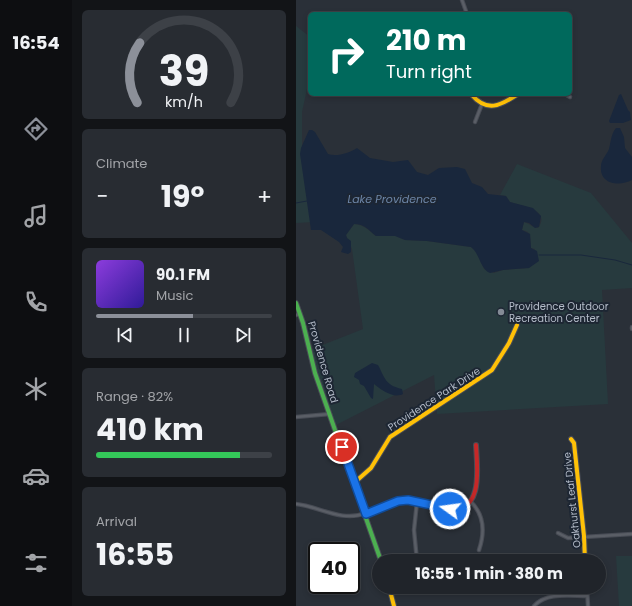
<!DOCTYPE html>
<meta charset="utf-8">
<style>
:root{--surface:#20242a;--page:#282c32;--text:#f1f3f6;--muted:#a2a4a8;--line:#3d4147;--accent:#8c9099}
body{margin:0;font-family:Poppins,sans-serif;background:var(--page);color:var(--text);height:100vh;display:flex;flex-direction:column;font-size:15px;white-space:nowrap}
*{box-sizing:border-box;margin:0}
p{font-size:13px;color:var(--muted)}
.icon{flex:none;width:22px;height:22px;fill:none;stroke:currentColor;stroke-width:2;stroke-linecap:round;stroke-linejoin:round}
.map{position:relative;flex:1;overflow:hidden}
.panel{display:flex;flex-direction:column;gap:10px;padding:10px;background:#121417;width:224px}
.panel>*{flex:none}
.banner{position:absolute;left:12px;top:12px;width:264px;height:84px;border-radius:6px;box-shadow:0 2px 6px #0003,0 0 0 1px var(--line);background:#00695c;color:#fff;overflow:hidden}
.speed{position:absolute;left:12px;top:542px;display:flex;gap:8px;font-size:20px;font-weight:700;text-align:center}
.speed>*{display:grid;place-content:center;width:52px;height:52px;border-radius:50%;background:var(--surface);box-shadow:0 2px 6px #0003,0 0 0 1px var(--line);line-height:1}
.speed .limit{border:2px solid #111;border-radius:6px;background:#fff;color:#111}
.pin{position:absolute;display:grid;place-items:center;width:34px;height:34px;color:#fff;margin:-17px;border:2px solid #fff;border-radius:50%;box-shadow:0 1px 4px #0007}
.me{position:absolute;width:44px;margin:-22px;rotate:284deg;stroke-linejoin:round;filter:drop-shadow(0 0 3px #0008)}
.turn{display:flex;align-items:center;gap:14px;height:84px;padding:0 12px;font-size:18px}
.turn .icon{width:52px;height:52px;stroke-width:2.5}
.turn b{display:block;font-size:28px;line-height:34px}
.big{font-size:30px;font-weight:700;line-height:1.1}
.panel .tile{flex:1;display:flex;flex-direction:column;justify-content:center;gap:6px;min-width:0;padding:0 14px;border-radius:6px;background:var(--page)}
.panel .dial{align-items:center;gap:0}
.dial svg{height:104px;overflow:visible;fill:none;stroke:var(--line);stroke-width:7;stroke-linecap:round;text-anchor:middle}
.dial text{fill:var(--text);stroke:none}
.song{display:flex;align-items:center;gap:12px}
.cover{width:48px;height:48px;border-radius:6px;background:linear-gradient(135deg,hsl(270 70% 55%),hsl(250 70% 35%))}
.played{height:4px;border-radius:2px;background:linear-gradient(90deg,var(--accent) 55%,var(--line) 55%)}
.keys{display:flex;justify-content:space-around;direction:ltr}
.heat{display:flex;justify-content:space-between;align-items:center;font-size:22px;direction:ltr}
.charge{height:6px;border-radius:3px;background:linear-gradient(90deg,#34c759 82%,var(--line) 0)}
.trip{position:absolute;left:76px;top:554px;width:234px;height:40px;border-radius:20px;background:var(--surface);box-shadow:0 2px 6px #0003,0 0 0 1px var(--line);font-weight:700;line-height:40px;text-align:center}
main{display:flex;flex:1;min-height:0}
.menu{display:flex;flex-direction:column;width:72px;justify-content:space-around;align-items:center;background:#0d0e11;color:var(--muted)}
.menu .icon{width:28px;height:28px}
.menu .current{color:var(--accent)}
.menu b{font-size:18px;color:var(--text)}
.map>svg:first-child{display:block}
.green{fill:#273a3e}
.water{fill:#19273c}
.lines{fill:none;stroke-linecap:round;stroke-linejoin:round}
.stream{stroke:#19273c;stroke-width:1}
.street-casing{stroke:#484c55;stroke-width:4.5}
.fast-casing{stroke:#484c55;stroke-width:6}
.slow-casing{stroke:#484c55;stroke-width:6}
.jam-casing{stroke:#484c55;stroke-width:6}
.street{stroke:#5a5e66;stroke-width:2.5}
.fast{stroke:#4caf50;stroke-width:4}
.slow{stroke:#ffc107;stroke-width:4}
.jam{stroke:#c62828;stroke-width:4}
.route-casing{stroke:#114b97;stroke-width:10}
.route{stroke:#1a73e8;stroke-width:7}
.poi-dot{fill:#848b96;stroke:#1d2633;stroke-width:1.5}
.labels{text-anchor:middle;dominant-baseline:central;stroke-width:4;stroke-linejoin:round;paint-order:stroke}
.poi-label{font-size:10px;fill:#b4bcc9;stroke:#1d2633;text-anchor:start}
.street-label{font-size:10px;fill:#b4bcc9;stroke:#1d2633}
.water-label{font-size:11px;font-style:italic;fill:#6d86a8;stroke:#1d2633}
</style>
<main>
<nav class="menu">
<b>16:54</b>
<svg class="icon current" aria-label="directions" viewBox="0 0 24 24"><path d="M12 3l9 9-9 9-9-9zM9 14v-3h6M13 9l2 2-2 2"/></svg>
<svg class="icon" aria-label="music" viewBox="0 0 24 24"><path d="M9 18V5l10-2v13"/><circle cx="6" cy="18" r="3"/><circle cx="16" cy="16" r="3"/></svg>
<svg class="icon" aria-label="phone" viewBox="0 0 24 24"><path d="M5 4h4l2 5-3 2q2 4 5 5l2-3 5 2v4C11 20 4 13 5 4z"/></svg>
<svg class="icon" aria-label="climate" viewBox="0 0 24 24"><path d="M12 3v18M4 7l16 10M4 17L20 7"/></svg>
<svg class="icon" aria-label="car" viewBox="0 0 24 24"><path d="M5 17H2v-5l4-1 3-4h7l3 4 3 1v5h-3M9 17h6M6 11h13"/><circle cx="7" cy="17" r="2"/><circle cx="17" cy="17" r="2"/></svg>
<svg class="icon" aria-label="filters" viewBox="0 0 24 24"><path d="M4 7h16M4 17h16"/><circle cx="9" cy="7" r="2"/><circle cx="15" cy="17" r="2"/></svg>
</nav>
<section class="panel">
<div class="tile dial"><svg viewBox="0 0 100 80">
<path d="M14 69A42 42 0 1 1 86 69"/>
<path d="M14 69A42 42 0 0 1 16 23" stroke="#8c9099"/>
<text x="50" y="56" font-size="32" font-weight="700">39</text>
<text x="50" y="72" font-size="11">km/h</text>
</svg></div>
<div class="tile"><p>Climate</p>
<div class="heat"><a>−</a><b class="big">19°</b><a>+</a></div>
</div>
<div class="tile">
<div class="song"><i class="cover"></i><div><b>90.1 FM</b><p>Music</p></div></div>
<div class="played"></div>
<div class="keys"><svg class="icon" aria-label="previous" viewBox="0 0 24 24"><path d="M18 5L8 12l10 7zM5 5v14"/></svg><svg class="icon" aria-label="pause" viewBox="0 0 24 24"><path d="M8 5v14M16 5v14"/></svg><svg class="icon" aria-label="next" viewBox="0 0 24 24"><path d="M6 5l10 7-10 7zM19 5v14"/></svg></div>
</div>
<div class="tile"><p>Range · 82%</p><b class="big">410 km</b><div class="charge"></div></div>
<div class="tile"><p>Arrival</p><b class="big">16:55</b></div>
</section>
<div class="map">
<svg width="336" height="606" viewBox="0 0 336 606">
<rect width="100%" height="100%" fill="#2a3038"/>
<g class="green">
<polygon points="0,26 14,37 14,75 6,112 6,153 10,193 18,222 0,223"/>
<path d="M221 164 295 193 336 243V288L306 290 312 404 141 414 138 375 38 426 14 350 67 329 56 249 50 235 58 224C69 225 72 230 80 236H100L109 240 131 241 175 247 180 251 188 269 198 273 207 270 233 268 239 249 235 248 234 234 230 231 226 230 228 222C234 224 236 227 242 228 256 209 224 206 214 202L210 196 204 195Z"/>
<polygon points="320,556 336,556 336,606 323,606"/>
</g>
<g class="water">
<polygon points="325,94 332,110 334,112 335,120 327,123 314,123 313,121 323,95"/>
<path d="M320 128H324L328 137 329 148 336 157V180C323 187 303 184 305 166 305 160 311 154 313 149 315 141 315 134 320 128Z"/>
<path d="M13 130H16L19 132 32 154C41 157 53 153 61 148L74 158 97 162 112 160 121 172 132 175 143 168 161 167 169 169 176 183 186 187 192 194 210 196 214 202 237 208 245 216 243 227 239 228 233 223 228 222 226 230 234 234 235 248 241 251 243 261 233 268 207 270 194 273C184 269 184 254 175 247L131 241 109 240 99 236H80C72 230 69 224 58 224L50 235 51 238 55 241V252L52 254 45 252 47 247 43 242 25 230H15L4 154 5 148Z"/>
<path d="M76 363 82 365C89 378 89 385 106 389L107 394C98 399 85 390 78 384L77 399 75 398 68 386 64 384 63 380 58 377 59 373Z"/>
</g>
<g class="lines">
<g class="stream">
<polyline points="0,203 11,201"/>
<polyline points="243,255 285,255 319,260 336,265"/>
</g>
<g class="street-casing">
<g id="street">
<polyline points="166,0 171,14"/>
<polyline points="269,94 274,97"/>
<polyline points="179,122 186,104"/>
<polyline points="0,315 4,314"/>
<polyline points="336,327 336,329"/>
<polyline points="0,417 34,414"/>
<path d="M174 501C188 514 189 532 183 550"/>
<path d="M0 504C22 506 47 523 69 513"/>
<polyline points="262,533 272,538 336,534"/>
<polyline points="121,561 118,530 121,502"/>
<polyline points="127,587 128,588"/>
<polyline points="291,587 292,606"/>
<path d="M238 606C251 592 273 596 291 596"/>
</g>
</g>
<g class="fast-casing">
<polyline id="fast" points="0,303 7,323 19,373 85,561"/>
</g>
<g class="slow-casing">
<g id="slow">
<path d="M175 94C191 113 204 106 222 94"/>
<polyline points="275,439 278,443 288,536 289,561"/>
<polyline points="58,483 75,468 94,437 196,370 213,343 221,325"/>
<polyline points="93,587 98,606"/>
</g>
</g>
<g class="jam-casing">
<path id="jam" d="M70 514C83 509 97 500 111 500 125 500 139 508 154 509 188 512 181 467 180 445"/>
</g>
<use href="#street" class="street"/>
<use href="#fast" class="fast"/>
<use href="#slow" class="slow"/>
<use href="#jam" class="jam"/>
</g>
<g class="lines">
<g class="route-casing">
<polyline id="route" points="46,447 70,514 102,501 112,500 154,509"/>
</g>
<use href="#route" class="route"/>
</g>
<circle class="poi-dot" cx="205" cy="312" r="4"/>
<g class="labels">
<g class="poi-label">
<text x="213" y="306">Providence Outdoor<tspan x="213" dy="12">Recreation Center</tspan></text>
</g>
<g class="street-label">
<text transform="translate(27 362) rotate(74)">Providence Road</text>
<text transform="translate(138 399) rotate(-33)">Providence Park Drive</text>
<text transform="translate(276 500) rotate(-96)">Oakhurst Leaf Drive</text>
</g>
<g class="water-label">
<text x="96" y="199">Lake Providence</text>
</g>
</g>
</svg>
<div class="speed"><div class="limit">40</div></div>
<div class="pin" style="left:46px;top:447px;background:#d93025"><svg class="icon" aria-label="arrive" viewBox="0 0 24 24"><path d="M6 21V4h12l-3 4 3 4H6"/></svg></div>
<svg class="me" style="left:154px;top:509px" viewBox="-20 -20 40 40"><circle r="17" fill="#1a73e8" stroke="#fff" stroke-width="3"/><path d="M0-11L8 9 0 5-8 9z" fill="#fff"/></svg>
<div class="trip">16:55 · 1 min · 380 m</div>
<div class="banner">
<div class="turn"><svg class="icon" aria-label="right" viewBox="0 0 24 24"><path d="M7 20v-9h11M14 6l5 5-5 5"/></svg><div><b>210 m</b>Turn right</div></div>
</div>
</div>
</main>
